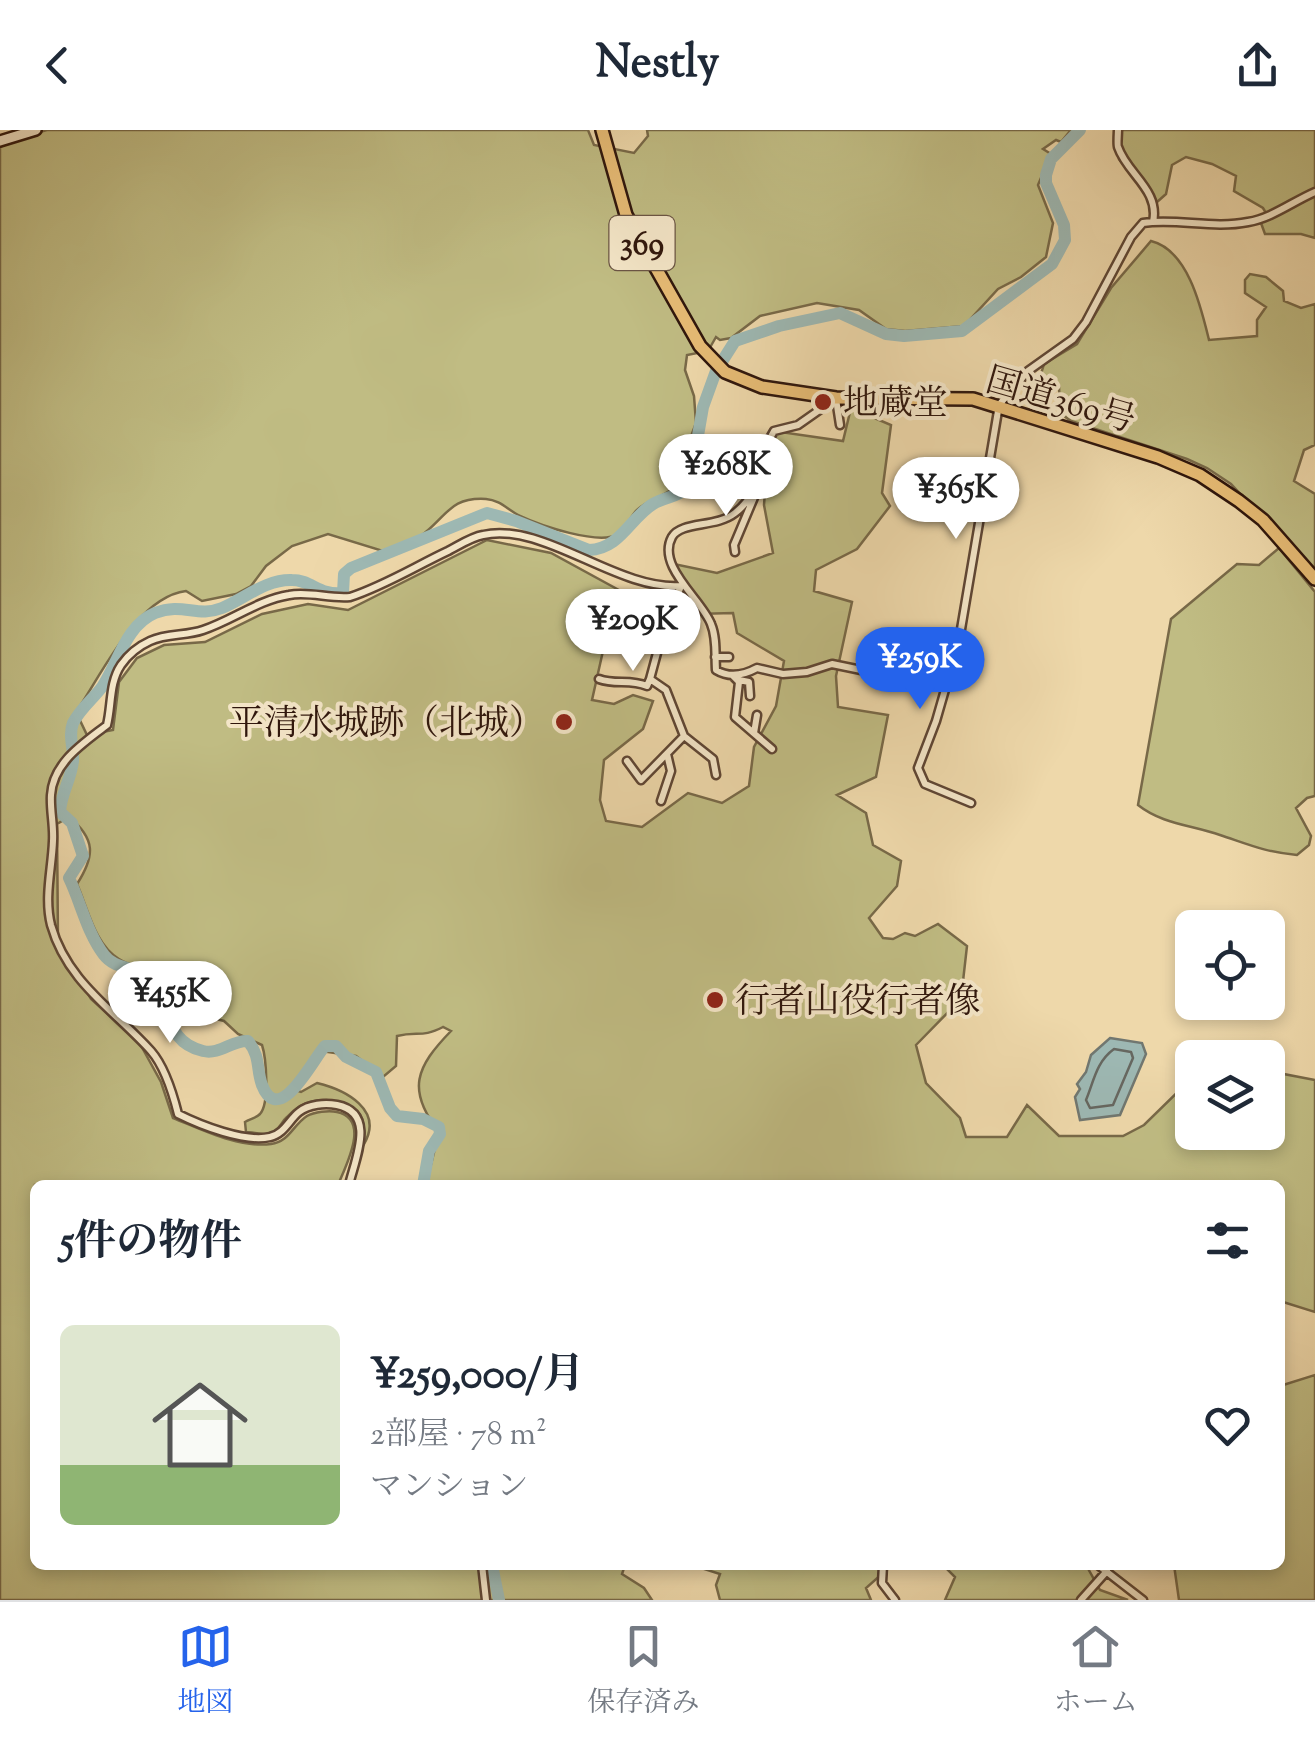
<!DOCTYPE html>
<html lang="ja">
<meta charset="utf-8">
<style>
body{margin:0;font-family:"Sorts Mill Goudy","Noto Serif JP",serif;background:#f2f2f3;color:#1f2937;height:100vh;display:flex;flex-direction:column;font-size:38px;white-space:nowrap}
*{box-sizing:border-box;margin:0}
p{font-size:32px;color:#747a83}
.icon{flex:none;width:55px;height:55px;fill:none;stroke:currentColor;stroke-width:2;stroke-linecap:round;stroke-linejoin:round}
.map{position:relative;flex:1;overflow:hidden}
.side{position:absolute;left:30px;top:1050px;width:1255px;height:390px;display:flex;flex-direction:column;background:#fff;border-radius:15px;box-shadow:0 5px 15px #0003}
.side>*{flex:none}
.tools{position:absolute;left:1175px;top:780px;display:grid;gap:20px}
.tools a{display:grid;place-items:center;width:110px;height:110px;border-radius:15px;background:#fff;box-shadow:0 5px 15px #0003;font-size:50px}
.price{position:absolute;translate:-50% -85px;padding:0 22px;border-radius:35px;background:#fff;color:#222;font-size:32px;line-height:65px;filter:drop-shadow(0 2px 5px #0008)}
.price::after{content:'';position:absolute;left:50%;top:60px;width:30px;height:22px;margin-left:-15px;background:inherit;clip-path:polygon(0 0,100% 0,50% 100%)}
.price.on{background:#2563eb;color:#fff}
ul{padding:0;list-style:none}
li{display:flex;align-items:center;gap:30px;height:250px;padding:0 30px}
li+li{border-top:2px solid #e0e1e3}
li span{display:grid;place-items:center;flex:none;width:280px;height:200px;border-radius:15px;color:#555}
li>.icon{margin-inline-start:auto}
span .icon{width:120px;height:120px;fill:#fffc;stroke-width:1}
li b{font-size:42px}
h2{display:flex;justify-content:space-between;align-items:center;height:120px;padding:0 30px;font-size:42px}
header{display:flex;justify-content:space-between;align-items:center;height:130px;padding:0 30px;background:#fff;font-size:45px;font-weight:700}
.tabs{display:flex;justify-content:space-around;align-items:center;height:140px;border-top:2px solid #e0e1e3;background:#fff;font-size:28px;color:#747a83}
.tabs a{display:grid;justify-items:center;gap:5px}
.tabs .on{color:#2563eb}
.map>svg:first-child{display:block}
</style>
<header><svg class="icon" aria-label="back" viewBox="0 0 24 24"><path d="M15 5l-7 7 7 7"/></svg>Nestly<svg class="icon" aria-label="share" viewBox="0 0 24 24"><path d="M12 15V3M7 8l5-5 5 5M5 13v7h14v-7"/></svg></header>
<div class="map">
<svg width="1315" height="1470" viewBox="0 0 1315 1470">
<rect width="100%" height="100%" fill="#eed8aa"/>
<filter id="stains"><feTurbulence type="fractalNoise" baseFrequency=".002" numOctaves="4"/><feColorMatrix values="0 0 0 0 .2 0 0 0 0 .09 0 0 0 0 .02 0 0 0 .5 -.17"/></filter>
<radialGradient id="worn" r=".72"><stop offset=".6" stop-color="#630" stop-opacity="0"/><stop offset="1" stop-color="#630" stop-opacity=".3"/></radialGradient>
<path fill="#c0bc83" stroke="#786948" stroke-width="2.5" d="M47,0H588L594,15L634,23L648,6L647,0H1071L1061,12L1056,10L1043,19L1051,24L1038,55L1053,93L1046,127L1021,147L998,159L964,196L905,201L886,199L859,180L817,173L760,186L731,208L720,210L716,207L708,221L687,225L685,240L694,266L696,293L681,333V349C671,366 651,367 637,380C630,387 626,399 618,404C600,416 539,395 520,386C508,380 500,370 486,369C453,367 448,383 427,401C417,411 399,416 386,422L328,404L292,416L266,436L251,456L236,464L202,471L186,461C137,467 102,544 76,582L87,605L113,600L119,552L137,528L164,515L205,512L262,484L308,474L348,480L487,410L551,423L639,471L648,516L607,503L592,570L614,574L633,565L653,571L643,599L604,630L600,670L606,691L642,697L688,663L722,673L749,656L754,617L776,576L784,531L737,503L733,483L695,484L669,433L717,443L773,423L764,375L769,309L774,301L843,311L851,278L891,295L882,363L890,376L857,419L816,440L814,461L852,472L836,546L838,577L888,585L876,647L837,665L866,683L873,715L901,731L897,756L869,788L883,808L893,809L905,803L915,806L938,794L967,816L961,869L916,915L926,953L960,988L966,1007H1007L1027,975L1059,1006H1123L1144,995L1192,948V1002H1268V941L1315,950V1182L1280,1171V1055H426L439,1002C406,960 416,937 451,901L443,897C422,908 418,901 397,906L396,936L383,947L356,926L321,921L292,959L301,962L317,953C346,960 384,980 364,1014C364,996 366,982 346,975C324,966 303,969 287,987C281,992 279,1001 270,1004C263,1005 252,1002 246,1002L245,992C250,989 256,988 260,984C270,973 266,927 262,915L238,904L224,891L193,883L173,874L162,864L161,849C148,838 133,838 119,829C95,815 88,779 77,754C95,726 96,709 69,687L57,694L58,812L91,869L139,912L161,952L173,988C203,1000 238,1018 271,1014C289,1012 293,995 307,986C314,982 329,980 337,982C371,989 346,1035 338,1055H35V1435H639L624,1438L622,1444L644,1458L652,1470H0V17L17,8Z
M1121,0H1315V108L1301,104H1265L1261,93L1266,83L1263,78L1234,61L1236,46L1212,34L1186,27L1172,35L1166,64L1156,73L1119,29Z
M1151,111C1188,120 1201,177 1209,210L1257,206V190L1266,177L1245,163V150L1250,144L1266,147L1283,161L1284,171L1301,178L1315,174V315L1304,320L1294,351L1315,364V445L1231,354L1207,338L1187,329L1071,291L1060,283L1059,256L1041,244L1044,234L1077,214L1111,158Z
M1279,418L1315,462V666L1307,668L1296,678L1311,706L1309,715L1297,725C1265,722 1250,715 1220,705C1191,695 1162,694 1138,675L1171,489L1237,434L1259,435Z
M1315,1245V1470H1179L1174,1435H1280V1256Z
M692,1435H892L866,1458L871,1470H720L716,1455L720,1444Z
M943,1435H1086L1100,1460L1128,1470H945L955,1447Z"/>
<path fill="#9db8b3" stroke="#717770" stroke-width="2.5" d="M1110,908L1142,913L1146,924L1120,985L1080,990L1075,967L1080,959L1077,954L1086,942L1091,925Z"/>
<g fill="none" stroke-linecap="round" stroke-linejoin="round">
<path stroke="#666760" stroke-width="2.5" d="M1114,919L1131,922L1133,928L1113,975L1090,978L1086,970C1094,951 1096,932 1114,919Z"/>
<path stroke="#9db8b3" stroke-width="12" d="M423,1055L429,1021L440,1004L439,997L423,989L397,986L390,978L376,942L346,927L336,916H325C313,929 279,999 262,955C256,939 261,927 248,911C232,910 220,925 203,921C164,912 172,876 150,851C138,836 115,840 104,825C87,803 81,773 69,748L83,726L72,693L60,682C61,663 71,650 73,631C74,618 68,606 73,593C80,579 93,569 102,557C118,533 126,495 155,483C183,472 197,488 222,478C244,469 266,449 292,450C312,450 319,466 343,463L344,444L351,438L487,383L516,391L589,420C620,419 630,388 653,374C665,367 678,367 689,357L703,277L716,241L735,211L779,196L840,183L886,204L904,206L962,201L1052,134L1065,110L1064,95L1046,53V45L1051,29L1080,0
M492,1435L499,1470"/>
<defs>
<path id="street" d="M1118,0C1118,2 1117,15 1118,17C1127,44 1160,60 1153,92
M835,269L798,295L774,301C756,329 766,359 735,383C716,398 681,391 672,407C656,436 702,470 711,494C717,508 715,526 716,540C729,548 744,545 757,538L783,544L807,542L832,534L944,557
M836,269L840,295
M735,422L734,415L755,365
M715,527H729
M733,546L739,552L735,587L772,619
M599,549C615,555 630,549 647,556L650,549
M739,550L749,552L750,566
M754,603L757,585
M684,606L713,629L716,645
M627,631L641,650L684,606L666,560L650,549L664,497L681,456
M661,671L671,641L667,624
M971,673L925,654L918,638L936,591L959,511L999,275L1028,241L1073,209L1086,192L1131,107L1143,93C1177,88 1213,99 1248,92C1272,88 1292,72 1315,62
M349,1055C355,1029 377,983 337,975C325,973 309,974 299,982C289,990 284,1004 270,1007C245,1013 200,995 178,984C173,964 165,937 151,921C114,880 67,852 51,795C44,767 52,739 53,711C54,695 50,680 51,665C53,632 84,613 107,595C112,575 109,553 121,535C128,525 139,516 150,511C167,503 186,506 203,500C233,490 258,470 289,465C309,461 329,469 350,467C384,456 416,436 448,421C458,416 471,407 483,405C543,391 617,461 681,456
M482,1435L486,1470
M883,1435L882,1453L895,1470
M1098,1435L1143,1470
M1081,1470L1107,1441"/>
<path id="secondary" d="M0,11L36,0"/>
<path id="highway" d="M602,0L626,85L700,216L725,242L762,257L836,268L973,269L1158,327L1200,345L1239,371L1263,390L1315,449"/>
</defs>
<use href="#street" stroke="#5f4634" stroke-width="11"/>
<use href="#secondary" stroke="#2f160c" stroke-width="14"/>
<use href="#highway" stroke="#2f160c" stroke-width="16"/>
<use href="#street" stroke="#f4e6c8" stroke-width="6"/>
<use href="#secondary" stroke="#f4e6c8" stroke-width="9"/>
<use href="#highway" stroke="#e7bc75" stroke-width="11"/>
</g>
<g fill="#8f2418" stroke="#f4e6c8" stroke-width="4">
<circle cx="823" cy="272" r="10"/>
<circle cx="564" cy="592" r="10"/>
<circle cx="715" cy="870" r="10"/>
</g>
<g text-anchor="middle" stroke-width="8" stroke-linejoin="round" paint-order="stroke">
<rect fill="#f4e6c8" stroke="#6a5444" stroke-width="2.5" x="609.5" y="86" width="65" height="54" rx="8"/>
<g font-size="32" font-weight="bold" fill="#2f160c">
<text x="642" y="124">369</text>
</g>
<g font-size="35" fill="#2f160c" stroke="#f4e6c8">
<text transform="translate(1061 269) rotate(16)" y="12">国道369号</text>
</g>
<g font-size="35" fill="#2f160c" stroke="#f4e6c8" text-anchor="start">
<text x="843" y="284">地蔵堂</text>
<text x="544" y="604" text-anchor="end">平清水城跡（北城）</text>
<text x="735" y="882">行者山役行者像</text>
</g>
</g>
<rect width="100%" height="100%" filter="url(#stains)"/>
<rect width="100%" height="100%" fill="url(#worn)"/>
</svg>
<div class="tools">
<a><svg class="icon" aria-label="locate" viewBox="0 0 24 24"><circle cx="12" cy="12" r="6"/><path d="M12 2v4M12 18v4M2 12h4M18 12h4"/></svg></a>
<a><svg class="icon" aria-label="layers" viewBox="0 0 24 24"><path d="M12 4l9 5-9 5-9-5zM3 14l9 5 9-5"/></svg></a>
</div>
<b class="price" style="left:726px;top:389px">¥268K</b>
<b class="price" style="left:956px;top:412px">¥365K</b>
<b class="price" style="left:633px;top:544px">¥209K</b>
<b class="price on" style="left:920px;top:582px">¥259K</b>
<b class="price" style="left:170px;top:916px">¥455K</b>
<section class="side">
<h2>5件の物件<svg class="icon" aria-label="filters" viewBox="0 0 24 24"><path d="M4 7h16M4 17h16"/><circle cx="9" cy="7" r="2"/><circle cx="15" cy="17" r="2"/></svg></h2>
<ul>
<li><span style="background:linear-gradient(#dfe7d0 70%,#8fb573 0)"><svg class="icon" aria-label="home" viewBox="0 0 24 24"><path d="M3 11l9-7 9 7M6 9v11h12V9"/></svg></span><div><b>¥259,000/月</b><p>2部屋 · 78 m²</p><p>マンション</p></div><svg class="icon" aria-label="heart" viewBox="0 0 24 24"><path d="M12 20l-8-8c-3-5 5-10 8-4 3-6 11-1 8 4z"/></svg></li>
</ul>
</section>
</div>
<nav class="tabs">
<a class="on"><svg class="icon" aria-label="map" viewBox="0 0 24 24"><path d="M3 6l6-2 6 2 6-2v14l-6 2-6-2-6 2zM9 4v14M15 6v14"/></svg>地図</a>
<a><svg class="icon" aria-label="saved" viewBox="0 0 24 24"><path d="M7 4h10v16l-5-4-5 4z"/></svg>保存済み</a>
<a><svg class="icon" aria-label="home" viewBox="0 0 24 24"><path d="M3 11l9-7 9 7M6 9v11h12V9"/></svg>ホーム</a>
</nav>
